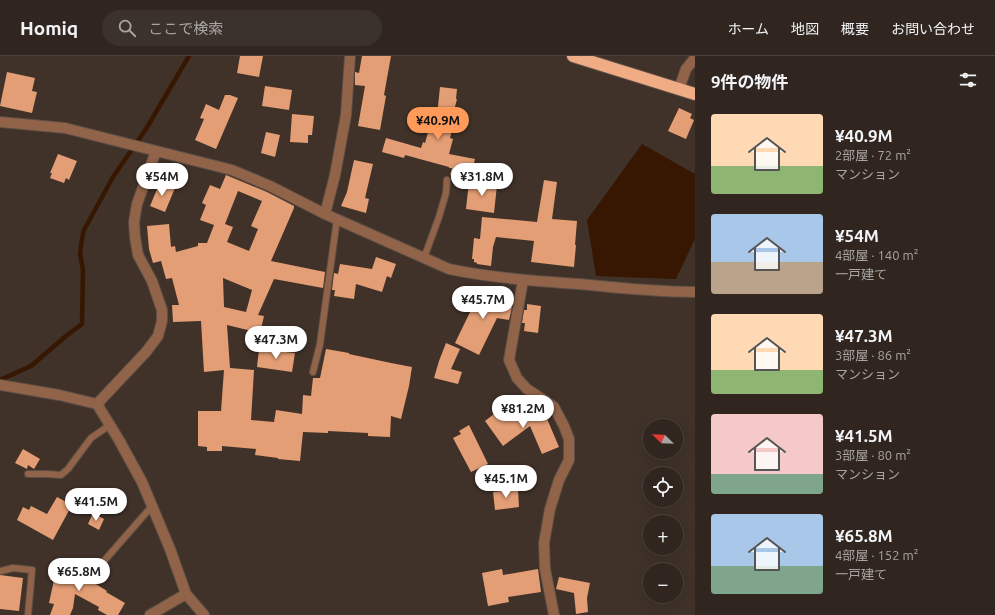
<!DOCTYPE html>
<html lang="ja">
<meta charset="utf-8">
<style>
body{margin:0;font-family:Ubuntu,"Noto Sans JP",sans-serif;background:#3c322c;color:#f1f3f6;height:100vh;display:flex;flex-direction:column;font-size:15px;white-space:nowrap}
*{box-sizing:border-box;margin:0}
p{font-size:13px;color:#a8a5a4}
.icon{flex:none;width:22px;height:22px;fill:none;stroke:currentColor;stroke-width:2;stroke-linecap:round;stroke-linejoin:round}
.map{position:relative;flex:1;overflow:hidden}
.panel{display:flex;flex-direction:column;background:#30261f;width:300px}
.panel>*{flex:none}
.needle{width:26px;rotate:293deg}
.controls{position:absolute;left:643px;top:363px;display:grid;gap:8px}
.controls a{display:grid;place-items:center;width:40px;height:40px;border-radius:50%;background:#30261f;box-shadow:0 4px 16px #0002,0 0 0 1px #4b433d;font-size:20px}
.price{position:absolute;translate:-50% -34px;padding:0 9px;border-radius:14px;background:#fff;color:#222;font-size:13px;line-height:26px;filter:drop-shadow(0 1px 2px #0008)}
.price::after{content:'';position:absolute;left:50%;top:24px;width:12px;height:9px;margin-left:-6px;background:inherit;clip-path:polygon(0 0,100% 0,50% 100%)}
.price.on{background:#ff9a5b;color:#111}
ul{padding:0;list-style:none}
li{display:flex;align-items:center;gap:12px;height:100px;padding:0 16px}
li span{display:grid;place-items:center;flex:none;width:112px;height:80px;border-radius:4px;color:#555}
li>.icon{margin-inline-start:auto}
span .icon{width:48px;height:48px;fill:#fffc;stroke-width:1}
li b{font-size:17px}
h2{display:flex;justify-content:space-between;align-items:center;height:48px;padding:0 16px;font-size:17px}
header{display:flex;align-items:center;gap:24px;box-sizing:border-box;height:56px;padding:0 20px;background:#30261f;border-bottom:1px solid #4b433d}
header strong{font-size:19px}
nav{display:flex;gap:22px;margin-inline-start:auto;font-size:14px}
.search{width:280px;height:36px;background:#3c322c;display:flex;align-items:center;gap:10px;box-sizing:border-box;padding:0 14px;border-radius:22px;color:#a8a5a4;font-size:15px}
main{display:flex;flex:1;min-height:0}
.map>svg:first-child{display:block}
</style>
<header>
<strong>Homiq</strong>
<div class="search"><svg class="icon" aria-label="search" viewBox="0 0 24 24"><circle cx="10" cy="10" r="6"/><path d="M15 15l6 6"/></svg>ここで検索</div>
<nav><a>ホーム</a><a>地図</a><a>概要</a><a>お問い合わせ</a></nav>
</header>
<main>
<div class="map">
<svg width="695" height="559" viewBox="0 0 695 559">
<rect width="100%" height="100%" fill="#403229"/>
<path fill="#371702" d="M642,88L695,118V183L676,223L596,220L587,164Z"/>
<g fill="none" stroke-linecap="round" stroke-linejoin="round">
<path stroke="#371702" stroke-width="4.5" d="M0,324L31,310L66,280L82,268L83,214L80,198L82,183L84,174L113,121L146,73L189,0"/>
</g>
<path fill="#e49e75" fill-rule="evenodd" d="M240,0H263L259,21L237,17Z
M362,0H391L384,39L386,40L380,74L358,70L365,30L355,29V16L359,17Z
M7,16L35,22L32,35L37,36L32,57L0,50Z
M265,30L292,34L289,54L262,50Z
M440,31L457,33L456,43H457L449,74H452L450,82L453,83L449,98L475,103L474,107L479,108L476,123L450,119L452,112H449V111L405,99L404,102L382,96L386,82L421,92L423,86L425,87L430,69L436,70Z
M225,39H230L238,42L216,93L195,84L204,63L200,62L206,48L219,54Z
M679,52L692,58L690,62L694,64L686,83L668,75Z
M292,58L314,60L312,79H308V87L290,86Z
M266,76L280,79L275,101L261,97Z
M58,98L77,105L69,124L66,122L64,127L50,122L52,117H50Z
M354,104L373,108L365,142L369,143L366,157L341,150L347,136Z
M226,119L267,136L294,150V152L271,205L325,216L323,232L274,223L258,259L264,260L260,277L227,269L230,312L254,314L251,364L274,366L276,354L302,358L303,339L311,340L313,322H320L326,293L349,297V298L391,307L412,311L409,330L401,363L391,360L390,381L368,380V377L328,375V377L303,376L300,405L278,403V402L255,399L256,393L222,390V395H207V391L198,390V355H221L224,314L204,316L201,265L173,266L172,249H179L172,222L166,223L161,205L153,207L149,193L147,170L169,168L171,191L175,190L176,196L198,190V187H207L214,169L200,164L206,149L202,147L210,129L220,133ZM238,135L262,145L251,170L258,173L249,195L227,186L233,171L225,168ZM223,222L252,234L246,256L224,251Z
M544,124L557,126L552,163L577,165L575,189H576L574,211L531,206L534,185L496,181L493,191L491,210L477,208V207L474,206V203H472L474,182L480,183L482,161L537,166Z
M469,125L497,129L494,157L466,153Z
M160,126L175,132L165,156L150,150Z
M376,201L396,208L391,222L387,220L382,236L356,228L354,243L334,240L335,234H332L334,217L338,218L340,208L372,213Z
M482,230L505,234L502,249L512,251L509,264L497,262L479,299L455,287L472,252L478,255Z
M527,248L541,250L538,277L524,275L525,267H522L524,254H527Z
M446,287L460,293L451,313L462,316L458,328L434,322L439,305Z
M259,293L295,297L292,316L257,311Z
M517,349L529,365L545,358L559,391L542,398L530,370L503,390L485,365L494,358L498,363Z
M469,369L488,408L471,416L453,382L461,378L459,375Z
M23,393L40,403L34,413L28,409L27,413L15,407Z
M518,433L519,451L495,454L493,436Z
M57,441L72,449L53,484L17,464L23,451L29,454L31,450L47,458Z
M93,457L104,463L99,474L88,468Z
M58,508L90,514L86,520L85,522L87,524L91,525L107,535L106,536L125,547L118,559H107L98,554L99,551L75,538L73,552L70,559H50L54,548L49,547L54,524H50L52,512L57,513Z
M502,513L503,519L538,513L541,536L508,541L509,546L488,550L482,517Z
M0,519L23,522L19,555L0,553Z
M559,521L590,527L587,542L588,556L576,558L574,537L556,533Z"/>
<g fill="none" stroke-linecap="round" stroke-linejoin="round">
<defs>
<path id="lane" d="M424,202L439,161L446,137L447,124
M313,316L320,288L337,163
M28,418H47L61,419L68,413L91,382L110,369
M1,515L13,512L32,514L28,559
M90,521L152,450"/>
<path id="street" d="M679,33L686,13L695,2
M0,66L65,72L232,114L270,130L325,158L449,213C492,222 536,225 579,228C618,232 656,236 695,236
M325,158L335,119L346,59L350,0
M523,224L509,304L517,322L527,333L554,351L564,370L569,383V404L559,424L550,453L544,487L545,513L554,559
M0,329L59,339L97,348L119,384L142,426L170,493L186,538L204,559
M97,348L146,296L158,280L162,265V254L152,225L138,199L135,181L134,166L137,148L156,95
M150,559L186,538"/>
<path id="highway" d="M573,0L695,38"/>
</defs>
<use href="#lane" stroke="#5c4e46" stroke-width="8"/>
<use href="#street" stroke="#5c4e46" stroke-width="12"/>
<use href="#highway" stroke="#5c4e46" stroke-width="14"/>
<use href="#lane" stroke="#916348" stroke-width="6"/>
<use href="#street" stroke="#916348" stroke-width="10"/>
<use href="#highway" stroke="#f0ad85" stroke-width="12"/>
</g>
</svg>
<div class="controls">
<a><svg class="needle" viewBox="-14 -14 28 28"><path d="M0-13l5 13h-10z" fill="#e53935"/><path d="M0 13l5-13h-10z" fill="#a8a5a4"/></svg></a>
<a><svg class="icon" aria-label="locate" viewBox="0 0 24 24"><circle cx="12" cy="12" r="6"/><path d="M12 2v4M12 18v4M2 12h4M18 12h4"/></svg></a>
<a>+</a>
<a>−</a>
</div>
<b class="price on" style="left:438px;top:85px">¥40.9M</b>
<b class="price" style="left:162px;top:141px">¥54M</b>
<b class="price" style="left:482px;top:141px">¥31.8M</b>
<b class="price" style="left:483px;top:264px">¥45.7M</b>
<b class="price" style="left:276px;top:304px">¥47.3M</b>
<b class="price" style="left:523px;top:373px">¥81.2M</b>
<b class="price" style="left:506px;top:443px">¥45.1M</b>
<b class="price" style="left:96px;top:466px">¥41.5M</b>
<b class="price" style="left:79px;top:536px">¥65.8M</b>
</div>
<section class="panel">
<h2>9件の物件<svg class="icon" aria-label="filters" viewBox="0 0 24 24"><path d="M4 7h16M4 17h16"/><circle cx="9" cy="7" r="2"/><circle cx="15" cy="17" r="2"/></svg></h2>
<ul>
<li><span style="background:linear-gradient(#ffd9b3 65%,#8fb573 0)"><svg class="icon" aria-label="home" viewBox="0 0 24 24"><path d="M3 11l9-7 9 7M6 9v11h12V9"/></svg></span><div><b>¥40.9M</b><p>2部屋 · 72 m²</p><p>マンション</p></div></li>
<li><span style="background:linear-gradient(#a9c7e8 60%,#b9a48a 0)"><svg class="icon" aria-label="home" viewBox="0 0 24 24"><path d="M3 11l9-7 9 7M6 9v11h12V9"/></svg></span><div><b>¥54M</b><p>4部屋 · 140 m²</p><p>一戸建て</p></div></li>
<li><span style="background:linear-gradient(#ffd9b3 70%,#8fb573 0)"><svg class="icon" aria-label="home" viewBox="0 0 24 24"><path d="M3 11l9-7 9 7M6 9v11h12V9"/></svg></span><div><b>¥47.3M</b><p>3部屋 · 86 m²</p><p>マンション</p></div></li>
<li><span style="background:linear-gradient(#f6c9c9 75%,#7fa58c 0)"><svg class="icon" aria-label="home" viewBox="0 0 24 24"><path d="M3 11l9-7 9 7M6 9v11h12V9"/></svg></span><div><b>¥41.5M</b><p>3部屋 · 80 m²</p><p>マンション</p></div></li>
<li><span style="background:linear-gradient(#a9c7e8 65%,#7fa58c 0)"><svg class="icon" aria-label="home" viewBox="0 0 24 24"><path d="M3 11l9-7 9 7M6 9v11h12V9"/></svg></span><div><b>¥65.8M</b><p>4部屋 · 152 m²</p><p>一戸建て</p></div></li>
</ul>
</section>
</main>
